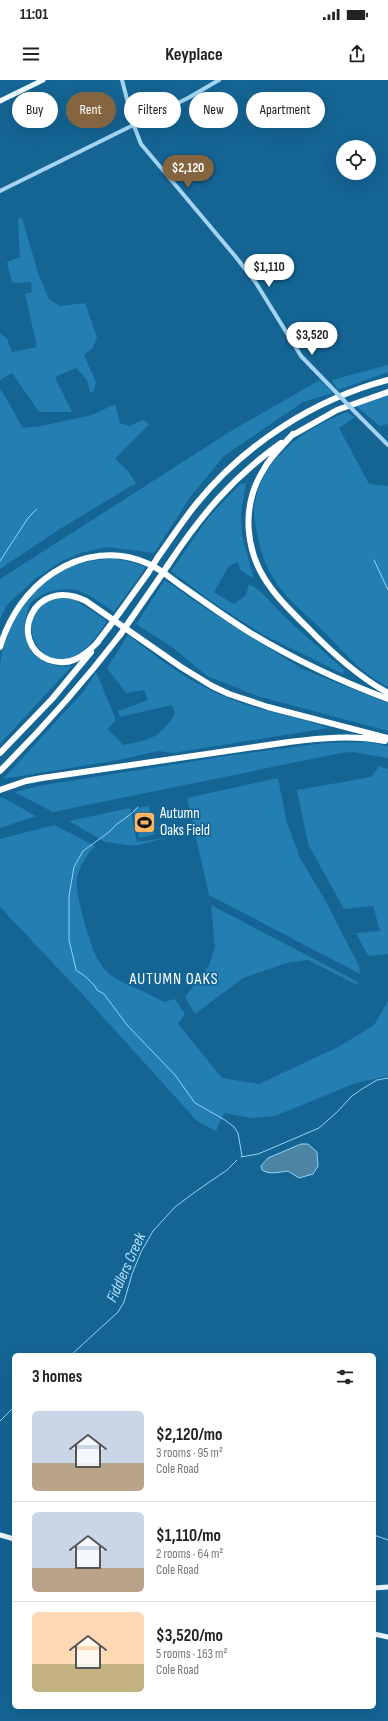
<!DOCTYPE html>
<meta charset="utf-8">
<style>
body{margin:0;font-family:"Sofia Sans Condensed",sans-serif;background:#f6f6f6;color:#222;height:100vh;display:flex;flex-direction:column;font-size:15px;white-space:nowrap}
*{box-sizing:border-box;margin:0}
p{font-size:13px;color:#767676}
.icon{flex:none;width:22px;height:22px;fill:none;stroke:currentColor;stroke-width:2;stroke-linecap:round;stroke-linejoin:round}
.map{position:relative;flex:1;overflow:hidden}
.details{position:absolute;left:12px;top:1273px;width:364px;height:356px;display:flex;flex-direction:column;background:#fff;border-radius:6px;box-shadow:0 4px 16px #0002}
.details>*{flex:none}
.banner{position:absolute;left:12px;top:12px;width:364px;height:36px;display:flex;gap:8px}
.buttons{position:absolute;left:336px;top:60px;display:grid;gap:8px}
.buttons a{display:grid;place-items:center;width:40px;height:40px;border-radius:50%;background:#fff;box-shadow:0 4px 16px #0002;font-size:20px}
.price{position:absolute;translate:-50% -34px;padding:0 9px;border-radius:14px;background:#fff;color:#222;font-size:13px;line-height:26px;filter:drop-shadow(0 1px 2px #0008)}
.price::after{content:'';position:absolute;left:50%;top:24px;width:12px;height:9px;margin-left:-6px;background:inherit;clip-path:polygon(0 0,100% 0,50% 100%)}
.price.selected{background:#856440;color:#fff}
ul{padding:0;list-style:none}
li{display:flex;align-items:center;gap:12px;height:100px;padding:0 20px}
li+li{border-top:1px solid #e0e0e0}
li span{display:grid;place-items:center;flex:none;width:112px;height:80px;border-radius:6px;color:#555}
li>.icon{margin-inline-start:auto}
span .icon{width:48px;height:48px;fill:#fffc;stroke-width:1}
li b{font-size:17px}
h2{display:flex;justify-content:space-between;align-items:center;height:48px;padding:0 20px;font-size:17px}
.pill{padding:0 14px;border-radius:18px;background:#fff;box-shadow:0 4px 16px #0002;font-size:14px;line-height:36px}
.pill.selected{background:#856440;color:#fff}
.status{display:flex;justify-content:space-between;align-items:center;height:28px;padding:0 20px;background:#fff;direction:ltr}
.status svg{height:11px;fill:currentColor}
header{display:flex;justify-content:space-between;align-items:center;height:52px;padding:0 20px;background:#fff;font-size:18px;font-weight:700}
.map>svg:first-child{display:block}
</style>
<div class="status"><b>11:01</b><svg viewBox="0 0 49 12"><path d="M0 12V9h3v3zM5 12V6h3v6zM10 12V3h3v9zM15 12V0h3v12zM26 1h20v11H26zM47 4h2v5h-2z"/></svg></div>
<header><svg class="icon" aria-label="menu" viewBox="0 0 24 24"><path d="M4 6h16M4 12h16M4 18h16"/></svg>Keyplace<svg class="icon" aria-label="share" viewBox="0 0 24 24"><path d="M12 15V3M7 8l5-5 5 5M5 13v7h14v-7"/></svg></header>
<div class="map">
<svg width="388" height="1641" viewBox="0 0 388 1641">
<rect width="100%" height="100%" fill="#146494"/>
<path fill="#237eb1" d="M22,138L39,196L49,219L60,226L85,223L97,257L93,268L84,275L96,302L94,311L90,313L87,300L76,288L55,297L72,332H39L12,293L0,300V253L7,259L12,272L37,267L25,214L32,212L31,202L12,203L7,182L20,177L18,139Z
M388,285V292L338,310L332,300Z
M320,300L333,313L303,322L224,376L191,416L154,473L107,467L81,473L62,481L35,499L7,525L0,539V499L231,351Z
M0,308L23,348L41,346L92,335L115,324L120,343L129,346L143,340L149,344L115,379L128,391L136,403L60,449L0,489Z
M388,316V344L380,346L356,326Z
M347,332L355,337L339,348L369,404L388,406V607C362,594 344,572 324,552C306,534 283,517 271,494C265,485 262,473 259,463C257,452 254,441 254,430C258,380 305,348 347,332Z
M246,403L241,434L242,456L254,499L240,490L238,482L229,486L214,512L234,524L246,515L249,504L259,510L290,542L344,590L343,594L264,555L215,524L171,491L208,438L240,404Z
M111,478L135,483L146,487L114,532C103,525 91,515 79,511C64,506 37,512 29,526C27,530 27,535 26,538C19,569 43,590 72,586L0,664C0,638 0,611 0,585C4,542 34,499 75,485C86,481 99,480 111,478Z
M165,500L199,524L302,589L388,623V651L257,616L207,596L172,567L136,544Z
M64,517L75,520L107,541C98,554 89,569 74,577C34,595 7,522 64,517Z
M128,555C160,580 193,605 231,619C263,632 296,636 328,648L173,673L158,671L119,680L3,699L84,611L96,592L116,640L108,649L123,665C150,660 160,658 175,634L172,625L120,637L118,631L148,620L144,610L126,613L107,588Z
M368,662L388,666V678L352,672L341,673L53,732L14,712L38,706L232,675L325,663Z
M379,686L388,689V874L368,876L356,853L380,851L373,826L344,829L308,764L297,710L371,697Z
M278,698L287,743L300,778L325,820L359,886L360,894L209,815L187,718Z
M2,717L36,736L0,748V718Z
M149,726L155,754L139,758L133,729Z
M130,728L137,762L170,757L135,766L105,762L69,741Z
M54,745L95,766C87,773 80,787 77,797C74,811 89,860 95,874C98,880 103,888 107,892C119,903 148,912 164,922L175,919L185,934L178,944L222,998L259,1004L340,966L374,945L388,921V996L356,1003L275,1036L251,1038L224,1033L216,1051L197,1041L84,916L0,827V759Z
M211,825L358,902L357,905L308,880L287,883L243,898L195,934L185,917L209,886L215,867Z"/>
<path fill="#4b84a5" stroke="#95d4f5" d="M301,1064H308L317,1072L318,1086L313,1094L299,1098L288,1091C280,1092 269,1095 262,1090L261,1086L268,1078Z"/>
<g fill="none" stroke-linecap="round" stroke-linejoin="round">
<path stroke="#95d4f5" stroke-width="1" d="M374,480L388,510
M0,481L28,438L37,429
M138,727L131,734L117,744L109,752L83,771L74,787L69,816V860L75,885L76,890L86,897L95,906L97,910L104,914L127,945L175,995L195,1023L225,1040L234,1047L238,1053L242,1076
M241,1077L258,1074L319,1048L336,1033L352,1016L362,1009L377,1000L388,998
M71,1275L118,1232L124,1222L132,1194L141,1172L153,1151L175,1127L195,1112L227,1090L237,1080
M0,1341L14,1327
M374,1455L388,1460"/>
<path stroke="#a3d5f2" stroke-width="4" d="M122,0L134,46L141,64L235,176L256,203L301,276L330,306
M0,111L188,18L219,0
M356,333L388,365"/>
<path stroke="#eef8ff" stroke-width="5" d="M0,21L43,0
M0,1455L14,1459
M374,1508L388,1507
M374,1554L388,1557"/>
<path stroke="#fff" stroke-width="6" d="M293,354C283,365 271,376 264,389C240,427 245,474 271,508C281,522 294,534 306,546C331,572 357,596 388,613
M291,356L337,330L388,312
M158,477C171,459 183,440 197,423C245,364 315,319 388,300
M168,485C201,435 232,398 281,363
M120,532L148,493
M131,539L158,500
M98,562C92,568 85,575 76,579C68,583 58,583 49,580C7,563 32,495 86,521L181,587L212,606L229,614L268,627L388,658
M96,564L109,547
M0,567C9,537 27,510 53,493C82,474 117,469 149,484C162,490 174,501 186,509C207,524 227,538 249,552C293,579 340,601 388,619
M0,673L52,619L91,572
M0,691C43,648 83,603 120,555
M0,710L26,701L42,698L289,662C321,658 353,655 385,661"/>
<path stroke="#a3d5f2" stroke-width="4" d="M330,306L356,333"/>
<path stroke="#fff" stroke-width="6" d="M148,493L158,477
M158,500L168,485
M109,547L120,532
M120,555L131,539"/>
</g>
<defs>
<symbol id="stadium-square" viewBox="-11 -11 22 22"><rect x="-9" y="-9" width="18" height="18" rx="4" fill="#ffb564" stroke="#146494"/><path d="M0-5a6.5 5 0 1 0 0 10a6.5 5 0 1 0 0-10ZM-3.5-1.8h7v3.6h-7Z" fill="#111"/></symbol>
</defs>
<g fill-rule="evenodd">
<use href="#stadium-square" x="132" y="730" width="25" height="25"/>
</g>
<g text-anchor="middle" stroke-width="3.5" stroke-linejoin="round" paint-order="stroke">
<g font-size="15" fill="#fff" stroke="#146494" text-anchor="start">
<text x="160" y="738">Autumn<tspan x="160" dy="17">Oaks Field</tspan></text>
</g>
<g font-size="16" letter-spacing="1" fill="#fff" stroke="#146494">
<text x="174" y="904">AUTUMN OAKS</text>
</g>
<g font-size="16" font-style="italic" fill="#b3e1f9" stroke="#146494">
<text transform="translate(125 1187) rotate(-66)" y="6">Fiddlers Creek</text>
</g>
</g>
</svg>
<div class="buttons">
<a><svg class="icon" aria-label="locate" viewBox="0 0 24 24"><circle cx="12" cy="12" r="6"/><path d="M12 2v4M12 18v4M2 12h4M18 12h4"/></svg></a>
</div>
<b class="price selected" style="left:188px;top:109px">$2,120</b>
<b class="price" style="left:269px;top:208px">$1,110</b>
<b class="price" style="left:312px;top:276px">$3,520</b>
<div class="banner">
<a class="pill">Buy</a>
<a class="pill selected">Rent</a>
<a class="pill">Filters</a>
<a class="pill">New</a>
<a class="pill">Apartment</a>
</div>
<section class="details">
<h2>3 homes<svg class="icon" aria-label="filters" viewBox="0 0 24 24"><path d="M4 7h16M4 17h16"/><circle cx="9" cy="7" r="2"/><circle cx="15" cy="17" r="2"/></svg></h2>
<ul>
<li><span style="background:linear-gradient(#c9d6e8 65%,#b9a48a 0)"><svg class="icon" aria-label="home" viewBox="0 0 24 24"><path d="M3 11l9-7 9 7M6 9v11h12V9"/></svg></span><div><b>$2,120/mo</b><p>3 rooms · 95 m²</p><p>Cole Road</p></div></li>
<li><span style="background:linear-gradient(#c9d6e8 70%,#b9a48a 0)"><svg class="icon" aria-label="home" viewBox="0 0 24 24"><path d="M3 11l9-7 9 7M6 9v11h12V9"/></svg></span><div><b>$1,110/mo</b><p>2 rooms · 64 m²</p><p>Cole Road</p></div></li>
<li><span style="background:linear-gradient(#ffd9b3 65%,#c2b280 0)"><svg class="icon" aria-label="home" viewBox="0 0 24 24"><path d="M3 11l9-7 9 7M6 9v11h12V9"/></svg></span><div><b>$3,520/mo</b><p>5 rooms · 163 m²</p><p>Cole Road</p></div></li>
</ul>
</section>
</div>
